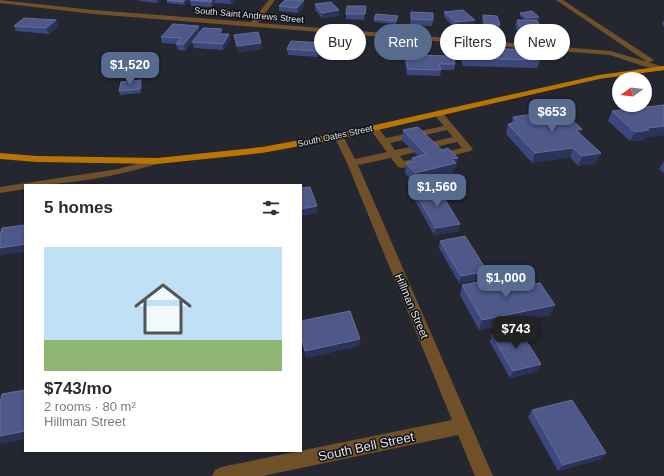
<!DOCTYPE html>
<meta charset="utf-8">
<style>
body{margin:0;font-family:Arial,sans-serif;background:#f7f7f7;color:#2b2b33;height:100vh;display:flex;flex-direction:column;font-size:15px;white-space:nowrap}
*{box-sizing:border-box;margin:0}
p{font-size:13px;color:#7c7c81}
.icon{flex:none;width:22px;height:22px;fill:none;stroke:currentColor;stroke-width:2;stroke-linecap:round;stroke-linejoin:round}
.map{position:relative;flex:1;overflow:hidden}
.details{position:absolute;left:24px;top:184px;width:278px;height:268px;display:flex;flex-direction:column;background:#fff;border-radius:0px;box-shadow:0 1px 3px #0004}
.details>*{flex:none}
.top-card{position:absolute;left:314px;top:24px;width:290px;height:36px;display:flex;gap:8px}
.needle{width:26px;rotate:256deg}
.fabs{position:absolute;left:612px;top:72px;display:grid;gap:8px}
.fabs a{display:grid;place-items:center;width:40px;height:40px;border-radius:50%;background:#fff;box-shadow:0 1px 3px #0004;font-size:20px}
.price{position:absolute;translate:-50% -34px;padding:0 9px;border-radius:8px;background:#566b8d;color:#fff;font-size:13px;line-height:26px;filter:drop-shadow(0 1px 2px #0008)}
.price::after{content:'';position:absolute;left:50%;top:24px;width:12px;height:9px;margin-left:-6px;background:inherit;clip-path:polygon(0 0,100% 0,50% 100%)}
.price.current{background:#222;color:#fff}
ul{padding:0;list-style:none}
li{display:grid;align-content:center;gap:8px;height:212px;padding:0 20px}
li span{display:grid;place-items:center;height:124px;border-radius:0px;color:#555}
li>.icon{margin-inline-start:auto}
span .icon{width:72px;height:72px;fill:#fffc;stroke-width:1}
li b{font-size:17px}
h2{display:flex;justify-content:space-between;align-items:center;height:48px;padding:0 20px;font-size:17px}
.pill{padding:0 14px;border-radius:18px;background:#fff;box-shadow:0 1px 3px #0004;font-size:14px;line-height:36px}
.pill.current{background:#566b8d;color:#fff}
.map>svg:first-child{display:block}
</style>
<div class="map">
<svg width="664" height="476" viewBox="0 0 664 476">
<rect width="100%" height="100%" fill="#242630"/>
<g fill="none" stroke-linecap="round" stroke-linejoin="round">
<path fill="#705028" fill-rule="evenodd" d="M0,0L93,10L251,22L269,0H275L258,23L611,51L664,67V70L658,71L610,55L93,14L0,3Z
M556,0H563L654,60L650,62H647Z
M438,110L441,111L473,149L471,151L438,159L433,156L434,154L462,148L457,142L426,149L421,146L423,144L453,137L447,130L390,143L395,150L411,147L415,148L416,150L415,152L400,156L404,161L421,157L426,160L425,162L402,168L398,167L391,158L358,165L493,476H475L458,435L263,476H212L215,470L221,467L452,420L347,163L334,136L339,133L342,134L355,159L387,152L369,128L371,126H377L386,138L444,126L433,113Z
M157,158L161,159L162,161L161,163C116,176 71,185 25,185V189L0,193V187L118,169Z"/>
<path fill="#b97503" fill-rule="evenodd" d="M664,66V70L599,79L339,139L262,153L157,164L37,162L0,159V153L37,156L157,158L262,147L339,133L599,75Z"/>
</g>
<path fill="#3c487d" d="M139,0H161L157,3L139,1Z
M167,0H189L184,5L167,3Z
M190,0H234L231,4L215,3L212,7L191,6Z
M304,0V6L298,13L279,11V6Z
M315,4L339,16L322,18L315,10Z
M366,6L364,20L346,19V14Z
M411,12L433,20L432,26L410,25Z
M444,12L474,26L455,28L444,17Z
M520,13L539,17V20H532L541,28L539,34L518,33L515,25L517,20H525L520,16Z
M483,15L500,25L498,31L484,30L482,21Z
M398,16L396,24L374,22V19Z
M56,20L58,26L49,34L16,31L14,26Z
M663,21H664V27L662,24Z
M200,32L185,51L178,50L176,44L162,43L161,37Z
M223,34H229L230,40L223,50L194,48L192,42Z
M234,35L262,49L238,52L235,41Z
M321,43V49L318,57L288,55L287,49Z
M461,44L481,48L540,60L537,68L463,66L459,53Z
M406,55L455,64L454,70H441L440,76L407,75L405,61Z
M142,84L141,93L120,95L119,91Z
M612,111L645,138L644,140L630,141L608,121Z
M513,117L580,134L601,153L596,163L578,166L570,157L532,163L506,134L508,124H511Z
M403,130L456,168H454V173L414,184L405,173L406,163L412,161V158L418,156L402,140Z
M664,161V173L659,169Z
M415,192L459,231L434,235L414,199Z
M440,241L487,271L485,278L459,283L439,248Z
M462,285L500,291L555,305L550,315L479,330L460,295Z
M301,321L359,346L306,358L303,345L301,346Z
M492,335L541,364L538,371L510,378L490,342Z
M532,410L606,453L601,459L558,471L528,417Z"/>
<path fill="#2b3359" d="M157,0H161L157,3Z
M185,0H189L184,5L183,2Z
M212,0H215V3L212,7L211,2Z
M230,0H234L231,4Z
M304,0V6L298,13L297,8Z
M339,10V16L322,18V13Z
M539,17V20L526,21L527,18Z
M56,20L58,26L49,34L46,28Z
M475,20L474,26L455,28L456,22Z
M199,26L200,32L185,51L184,44Z
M222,29L223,35L219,34Z
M229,34L230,40L223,50V44Z
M261,43L262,49L238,52L237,46Z
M321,43V49L318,57L317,51Z
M141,80L142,84L141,93L140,89Z
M664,126V135L645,138L644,140L630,141L635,132L647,128Z
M582,129L578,139L576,130Z
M573,148L570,157L532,163L535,153Z
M601,153L596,163L578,166L582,156Z
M458,158L456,168H454V173L414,184L415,173L452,159Z
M317,206V213L301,216V209Z
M460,224L459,231L434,235L436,228Z
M25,244V252L1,255H0V248Z
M487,271L485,278L459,283L461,276Z
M555,305L550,315L479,330L482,320Z
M302,338L303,345L301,346V339Z
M360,339L359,346L306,358L305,351Z
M541,364L538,371L510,378L513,371Z
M25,431V439L0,444V436Z
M606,453L601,459L558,471L563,465Z"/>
<path fill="#4e5889" stroke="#656e98" d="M167,0H185L183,2Z
M190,0H212L211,2Z
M285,0H304L297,8L279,6Z
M331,2L339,10L322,13L315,4Z
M347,6H366L365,14H346Z
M463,10L475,20L456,22L444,12Z
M532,11L539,17L527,18L520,13Z
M411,12L433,13V20L411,19Z
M376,14L398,16L396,21L374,19Z
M483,15L497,16L500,25L485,24Z
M24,18L56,20L46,28L14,26Z
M517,20H537L541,28L520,27Z
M173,24L199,26L184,44H176L181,38L161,37Z
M203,28L222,29L219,34H229L223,44L192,42Z
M258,32L261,43L237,46L234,35Z
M291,41L321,43L317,51L287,49Z
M461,44L480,45L481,48L535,50L540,60L465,58Z
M406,55L453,56L455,64H439L441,70L408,69Z
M141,80L140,89L119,91L121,82Z
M664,105V126L647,128L649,130L635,132L612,111Z
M561,110L582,129L576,130L601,153L582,156L573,148L535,153L508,124L518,122L513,117Z
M418,127L442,150L448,148L458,158L452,159L456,163L415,173L406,163L415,161L412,158L426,154L403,130Z
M310,187L317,206L301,209V188Z
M438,188L460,224L436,228L415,192Z
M25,225V244L0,248V235L2,228Z
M465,236L487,271L461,276L440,241Z
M493,279L500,291L540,283L555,305L482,320L462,285Z
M350,311L360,339L305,351L302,338L301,339V321Z
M519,329L541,364L513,371L492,335Z
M25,390V431L0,436V403L2,394Z
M572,400L606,453L563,465L532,410Z"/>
<g text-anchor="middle" stroke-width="3" stroke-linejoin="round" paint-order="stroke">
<g font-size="9" fill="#e1e3e9" stroke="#0e1014">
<text transform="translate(249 15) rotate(5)" y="3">South Saint Andrews Street</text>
<text transform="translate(335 136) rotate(-12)" y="3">South Oates Street</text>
</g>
<g font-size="11" fill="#e1e3e9" stroke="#0e1014">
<text transform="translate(412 306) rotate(67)" y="4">Hillman Street</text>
</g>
<g font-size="13" fill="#e1e3e9" stroke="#0e1014">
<text transform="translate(366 446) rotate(-12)" y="5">South Bell Street</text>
</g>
</g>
</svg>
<div class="fabs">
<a><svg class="needle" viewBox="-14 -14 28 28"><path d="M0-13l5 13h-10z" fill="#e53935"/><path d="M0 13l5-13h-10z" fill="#7c7c81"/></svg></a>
</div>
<b class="price" style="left:130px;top:86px">$1,520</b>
<b class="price" style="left:552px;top:133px">$653</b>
<b class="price" style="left:437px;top:208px">$1,560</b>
<b class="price" style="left:506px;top:299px">$1,000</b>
<b class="price current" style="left:516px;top:350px">$743</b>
<div class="top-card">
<a class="pill">Buy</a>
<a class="pill current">Rent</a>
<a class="pill">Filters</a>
<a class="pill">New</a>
</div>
<section class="details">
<h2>5 homes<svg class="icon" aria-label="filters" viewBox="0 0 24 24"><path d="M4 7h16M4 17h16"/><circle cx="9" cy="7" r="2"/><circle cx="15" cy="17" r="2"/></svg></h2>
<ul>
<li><span style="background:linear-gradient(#bfe0f5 75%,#8fb573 0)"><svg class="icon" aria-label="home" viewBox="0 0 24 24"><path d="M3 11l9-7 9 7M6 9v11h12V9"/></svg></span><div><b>$743/mo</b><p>2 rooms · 80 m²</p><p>Hillman Street</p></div></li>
</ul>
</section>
</div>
